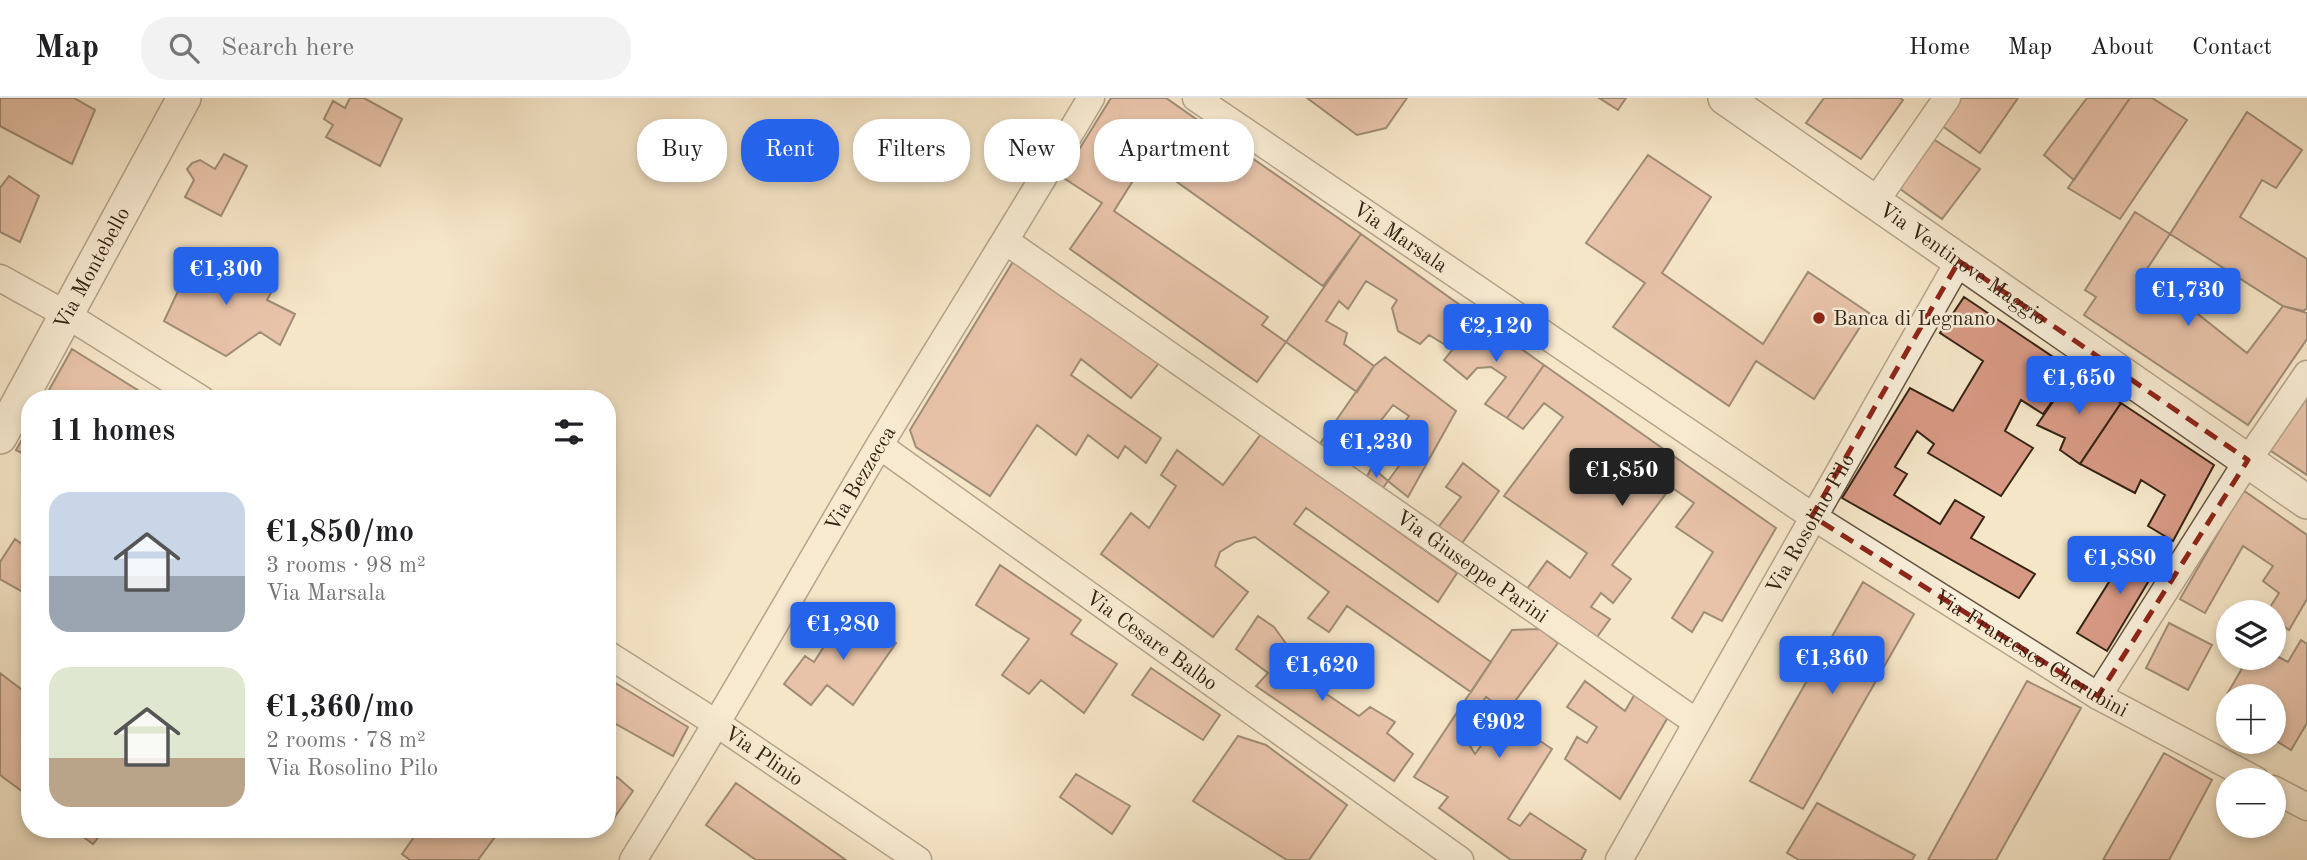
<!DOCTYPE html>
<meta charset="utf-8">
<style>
body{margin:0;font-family:"Old Standard TT",serif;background:#f2f2f2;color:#202124;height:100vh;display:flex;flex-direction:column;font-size:26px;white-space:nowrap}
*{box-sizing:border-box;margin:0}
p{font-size:23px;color:#757577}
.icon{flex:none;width:38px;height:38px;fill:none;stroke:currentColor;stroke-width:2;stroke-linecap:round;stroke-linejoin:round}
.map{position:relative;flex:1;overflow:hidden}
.details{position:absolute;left:21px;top:292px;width:595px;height:448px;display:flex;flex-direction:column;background:#fff;border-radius:28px;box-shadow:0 4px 10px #0003}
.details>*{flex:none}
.guide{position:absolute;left:637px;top:21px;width:665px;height:63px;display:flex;gap:14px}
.buttons{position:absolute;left:2216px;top:502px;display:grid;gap:14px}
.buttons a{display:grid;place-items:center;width:70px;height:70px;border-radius:50%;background:#fff;box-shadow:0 4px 10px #0003;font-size:35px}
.price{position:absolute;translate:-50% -60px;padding:0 16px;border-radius:7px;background:#2563eb;color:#fff;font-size:23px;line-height:46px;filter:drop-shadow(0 2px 4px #0008)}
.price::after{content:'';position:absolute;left:50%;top:42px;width:21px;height:16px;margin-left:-10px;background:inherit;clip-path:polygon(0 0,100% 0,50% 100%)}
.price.on{background:#222;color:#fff}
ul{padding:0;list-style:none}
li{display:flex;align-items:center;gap:21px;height:175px;padding:0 28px}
li span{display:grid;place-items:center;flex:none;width:196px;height:140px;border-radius:21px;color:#555}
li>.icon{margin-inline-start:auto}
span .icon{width:84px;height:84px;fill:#fffc;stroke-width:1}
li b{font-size:30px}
h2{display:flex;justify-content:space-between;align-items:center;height:84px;padding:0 28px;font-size:30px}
.chip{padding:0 24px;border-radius:28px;background:#fff;box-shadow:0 4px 10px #0003;font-size:24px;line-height:63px}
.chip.on{background:#2563eb;color:#fff}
header{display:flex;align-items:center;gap:42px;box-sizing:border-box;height:98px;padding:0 35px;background:#fff;border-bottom:2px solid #e0e0e0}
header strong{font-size:33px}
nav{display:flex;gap:38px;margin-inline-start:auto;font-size:24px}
.search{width:490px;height:63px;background:#f2f2f2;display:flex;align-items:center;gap:18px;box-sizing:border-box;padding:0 24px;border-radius:28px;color:#757577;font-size:26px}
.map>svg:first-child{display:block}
</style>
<header>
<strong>Map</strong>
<div class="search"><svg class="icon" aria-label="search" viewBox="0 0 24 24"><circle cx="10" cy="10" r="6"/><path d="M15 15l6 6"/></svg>Search here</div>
<nav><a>Home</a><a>Map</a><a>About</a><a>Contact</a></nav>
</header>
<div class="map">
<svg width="2307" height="762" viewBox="0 0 2307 762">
<rect width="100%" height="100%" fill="#f5e6c8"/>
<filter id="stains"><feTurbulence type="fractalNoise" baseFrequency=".00286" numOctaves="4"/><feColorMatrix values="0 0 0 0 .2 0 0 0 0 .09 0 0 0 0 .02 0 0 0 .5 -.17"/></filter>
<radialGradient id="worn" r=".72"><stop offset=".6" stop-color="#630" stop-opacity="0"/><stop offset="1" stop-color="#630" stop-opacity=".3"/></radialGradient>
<path fill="#d79984" stroke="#362315" stroke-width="2" d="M0,0H74L95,12L72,66L0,28Z
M350,0H364L402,21L380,68L326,39L333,27L324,21L333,3L345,10Z
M1111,0H1166L1361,136L1323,188L1146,62L1114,113L1268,219L1262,227L1286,244L1257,284L1070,151L1102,105L1062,79Z
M1407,0L1386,30L1357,37L1307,0Z
M1599,0H1626L1618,12Z
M1824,0H1900L1903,2L1861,61L1806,25Z
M1960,0H2018L1980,55L1941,27Z
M2087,0H2130L2074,82L2044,57Z
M2130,0H2152L2187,22L2120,121L2068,90Z
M2247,14L2302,52L2276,90L2262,82L2240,119L2307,161V210L2304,213L2283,208L2170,136Z
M1930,39L1980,71L1942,121L1896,88Z
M224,56L247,68L221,118L185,99L194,82L187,71L192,65L200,62L215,71Z
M1648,57L1711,99L1662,175L1763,246L1808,174L1869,215L1814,301L1756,263L1729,308L1613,229L1645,185L1586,145Z
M9,78L39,98L20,144L0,134V90Z
M2135,114L2170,136L2145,174L2247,255L2283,208L2307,215V241L2248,327L2084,217L2096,199L2085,192Z
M1361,136L1478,220L1452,251L1429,237L1420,246L1398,233L1392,210L1397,202L1366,183L1348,211L1339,203L1326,223L1347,235L1344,246L1374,268L1357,294L1286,244Z
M202,156L274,189L267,202L295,216L280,247L260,234L226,258L164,223L193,161Z
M1014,162L1159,265L1131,300L1081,261L1071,277L1161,340L1146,365L1125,348L1118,360L1088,337L1076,357L1037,327L990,398L916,349L910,332Z
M1964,199L2074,273L2043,316L2021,302L2005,333L2033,350L2001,398L1928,355L1934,346L1917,333L1895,369L1907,376L1894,397L1940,426L1955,402L1984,419L1971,440L2035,476L2019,500L1842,400L1910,290L1953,313L1983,263L1940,235Z
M1478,220L1544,267L1507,320L1485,306L1506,279L1491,269L1477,270L1467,281L1444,262Z
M72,251L152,301H44Z
M1385,259L1456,313L1408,399L1388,383L1412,350L1395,337L1409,318L1393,307L1344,370L1317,350L1374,268Z
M1544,267L1776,430L1722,523L1704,514L1692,534L1672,520L1713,454L1676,429L1694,405L1671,389L1612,467L1631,481L1613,505L1601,495L1591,509L1610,521L1595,542L1524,495L1547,463L1570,480L1587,455L1504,398L1563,319L1544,305L1523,331L1507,320Z
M2074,273L2121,305L2080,366L2060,352L2065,340L2037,327Z
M2307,291V377L2268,351Z
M2121,305L2214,367L2173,443L2148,428L2165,397L2141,382L2135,395L2080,366Z
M30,328V359L16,352Z
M1261,336L1457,475L1438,504L1306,410L1294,426L1491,564L1471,594L1347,508L1329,534L1308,520L1329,494L1255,439L1236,444L1220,454L1215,468L1248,494L1213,539L1101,456L1131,415L1149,430L1176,388L1161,377L1177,352L1223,387Z
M1463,365L1499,393L1458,451L1434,435L1461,399L1446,389Z
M1372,369L1388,383L1380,394L1364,384Z
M2243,392L2307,437V501L2289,532L2273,521V514H2267L2279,495L2263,483L2273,468L2243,448L2205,515L2180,501Z
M15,441L27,450L30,445V498L0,481V464Z
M2136,441L2163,459L2107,553L2077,535Z
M1000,467L1081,522L1071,536L1117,566L1084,615L1041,582L1029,596L1002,577L1029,541L976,507Z
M1863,484L1914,516L1803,711L1750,683Z
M846,514L896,545L853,607L827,587L811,607L784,586L805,558L814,564Z
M1258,518L1274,529L1287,547L1279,559L1304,577L1314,563L1334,578L1322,593L1359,618L1370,609L1395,624L1387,635L1413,656L1394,683L1256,588L1268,575L1236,551Z
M2169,525L2212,547L2188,592L2146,570Z
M1540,531L1558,545L1507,614L1486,599L1462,635L1475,656L1503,618L1552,651L1508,721L1520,728L1530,715L1586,752L1581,762H1511L1439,710L1448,699L1414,679L1512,532Z
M2301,542L2307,546V625L2291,652L2273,641V598H2228V615L2219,610L2248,560H2273V556L2288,564Z
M1151,570L1220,617L1203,642L1132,597Z
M0,575L30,598V699L0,677Z
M607,580L688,629L673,658L607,621Z
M1585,583L1625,613L1636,594L1671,614L1620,701L1565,661L1577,639L1587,645L1597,629L1567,609Z
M2027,583L2081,610L1996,762H1928Z
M1238,638L1266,647L1347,707L1309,762H1287L1193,703Z
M2164,655L2212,682L2169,762H2103Z
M1076,676L1130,708L1112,736L1060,699Z
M617,679L633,693L612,723L607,720V685Z
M736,685L846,762H756L706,727Z
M1817,705L1915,757L1912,762H1799L1787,755Z
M74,732H104L93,746Z
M419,732H500L478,762H410L402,756Z"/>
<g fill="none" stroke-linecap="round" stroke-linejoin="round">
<defs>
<g id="minor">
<path id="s1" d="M1196,0L1812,418L2098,598L2256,682"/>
<path d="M1875,104L1947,0"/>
<path id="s2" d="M1007,144L1696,624"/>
<path d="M0,180L67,217L201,301"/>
<path id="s3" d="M880,348L1460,762"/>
<path id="s4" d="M607,556L719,627L918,762"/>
<path d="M2098,598L2248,362L2307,276"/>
<path d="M2273,691L2307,709"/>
<path id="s5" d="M633,762C719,626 797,486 879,348C949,232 1022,117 1091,0"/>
<path id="s6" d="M1619,762L1959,163"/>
</g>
<g id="tertiary">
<path id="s7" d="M1725,0L2307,404"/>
<path id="s8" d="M0,339L184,0"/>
</g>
</defs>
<use href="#minor" stroke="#665442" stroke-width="29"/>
<use href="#tertiary" stroke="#665442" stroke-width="36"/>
<use href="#minor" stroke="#f8efdb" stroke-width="26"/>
<use href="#tertiary" stroke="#f8efdb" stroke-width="33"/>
</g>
<path d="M0 0H2307V762H0ZM1959,163L2248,362L2098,598L1812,418Z" fill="#f5e6c8" fill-opacity=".55" fill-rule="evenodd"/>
<path fill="none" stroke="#8f2418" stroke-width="5" stroke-dasharray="14 9" stroke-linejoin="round" d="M1959,163L2248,362L2098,598L1812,418Z"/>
<circle fill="#8f2418" stroke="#f8efdb" stroke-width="2.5" cx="1819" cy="220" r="7"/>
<g text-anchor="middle" stroke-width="5" stroke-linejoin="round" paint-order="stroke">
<g font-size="21" fill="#362315" stroke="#f8efdb">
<text dy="7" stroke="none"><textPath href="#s1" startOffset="247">Via Marsala</textPath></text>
<text dy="7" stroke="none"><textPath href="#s7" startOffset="290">Via Ventinove Maggio</textPath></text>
<text dy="7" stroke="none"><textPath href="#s8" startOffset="192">Via Montebello</textPath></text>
<text dy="7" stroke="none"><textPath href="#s5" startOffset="444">Via Bezzecca</textPath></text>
<text dy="7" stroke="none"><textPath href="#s6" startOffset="387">Via Rosolino Pilo</textPath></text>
<text dy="7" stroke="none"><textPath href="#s2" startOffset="567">Via Giuseppe Parini</textPath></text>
<text dy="7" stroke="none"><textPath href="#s3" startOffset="334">Via Cesare Balbo</textPath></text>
<text dy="7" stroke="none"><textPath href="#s1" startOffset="1003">Via Francesco Cherubini</textPath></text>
<text dy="7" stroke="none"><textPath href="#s4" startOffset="187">Via Plinio</textPath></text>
</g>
<g font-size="21" fill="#362315" stroke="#f8efdb" text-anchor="start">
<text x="1833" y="227">Banca di Legnano</text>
</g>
</g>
<rect width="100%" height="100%" filter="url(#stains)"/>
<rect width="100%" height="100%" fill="url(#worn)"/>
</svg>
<div class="buttons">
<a><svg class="icon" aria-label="layers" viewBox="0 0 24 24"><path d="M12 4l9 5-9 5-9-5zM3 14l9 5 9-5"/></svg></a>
<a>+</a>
<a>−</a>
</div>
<b class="price" style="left:226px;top:209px">€1,300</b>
<b class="price" style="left:2188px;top:230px">€1,730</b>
<b class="price" style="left:1496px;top:266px">€2,120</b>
<b class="price" style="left:2079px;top:318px">€1,650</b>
<b class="price" style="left:1376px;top:382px">€1,230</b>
<b class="price on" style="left:1622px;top:410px">€1,850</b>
<b class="price" style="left:2120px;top:498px">€1,880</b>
<b class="price" style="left:843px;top:564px">€1,280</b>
<b class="price" style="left:1832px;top:598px">€1,360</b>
<b class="price" style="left:1322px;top:605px">€1,620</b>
<b class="price" style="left:1499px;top:662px">€902</b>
<div class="guide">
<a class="chip">Buy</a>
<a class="chip on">Rent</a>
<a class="chip">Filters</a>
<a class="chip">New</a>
<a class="chip">Apartment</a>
</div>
<section class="details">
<h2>11 homes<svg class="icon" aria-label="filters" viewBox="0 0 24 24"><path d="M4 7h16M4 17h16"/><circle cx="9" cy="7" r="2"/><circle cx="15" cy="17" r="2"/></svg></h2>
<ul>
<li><span style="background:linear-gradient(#c9d6e8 60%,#9aa5b1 0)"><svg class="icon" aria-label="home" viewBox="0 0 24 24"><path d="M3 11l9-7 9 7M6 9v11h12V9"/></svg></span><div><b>€1,850/mo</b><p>3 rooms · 98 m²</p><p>Via Marsala</p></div></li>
<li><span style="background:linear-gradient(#dfe7d0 65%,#b9a48a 0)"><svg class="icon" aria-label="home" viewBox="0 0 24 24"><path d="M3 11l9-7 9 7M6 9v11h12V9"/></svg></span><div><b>€1,360/mo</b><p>2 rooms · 78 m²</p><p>Via Rosolino Pilo</p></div></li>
</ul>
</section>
</div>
